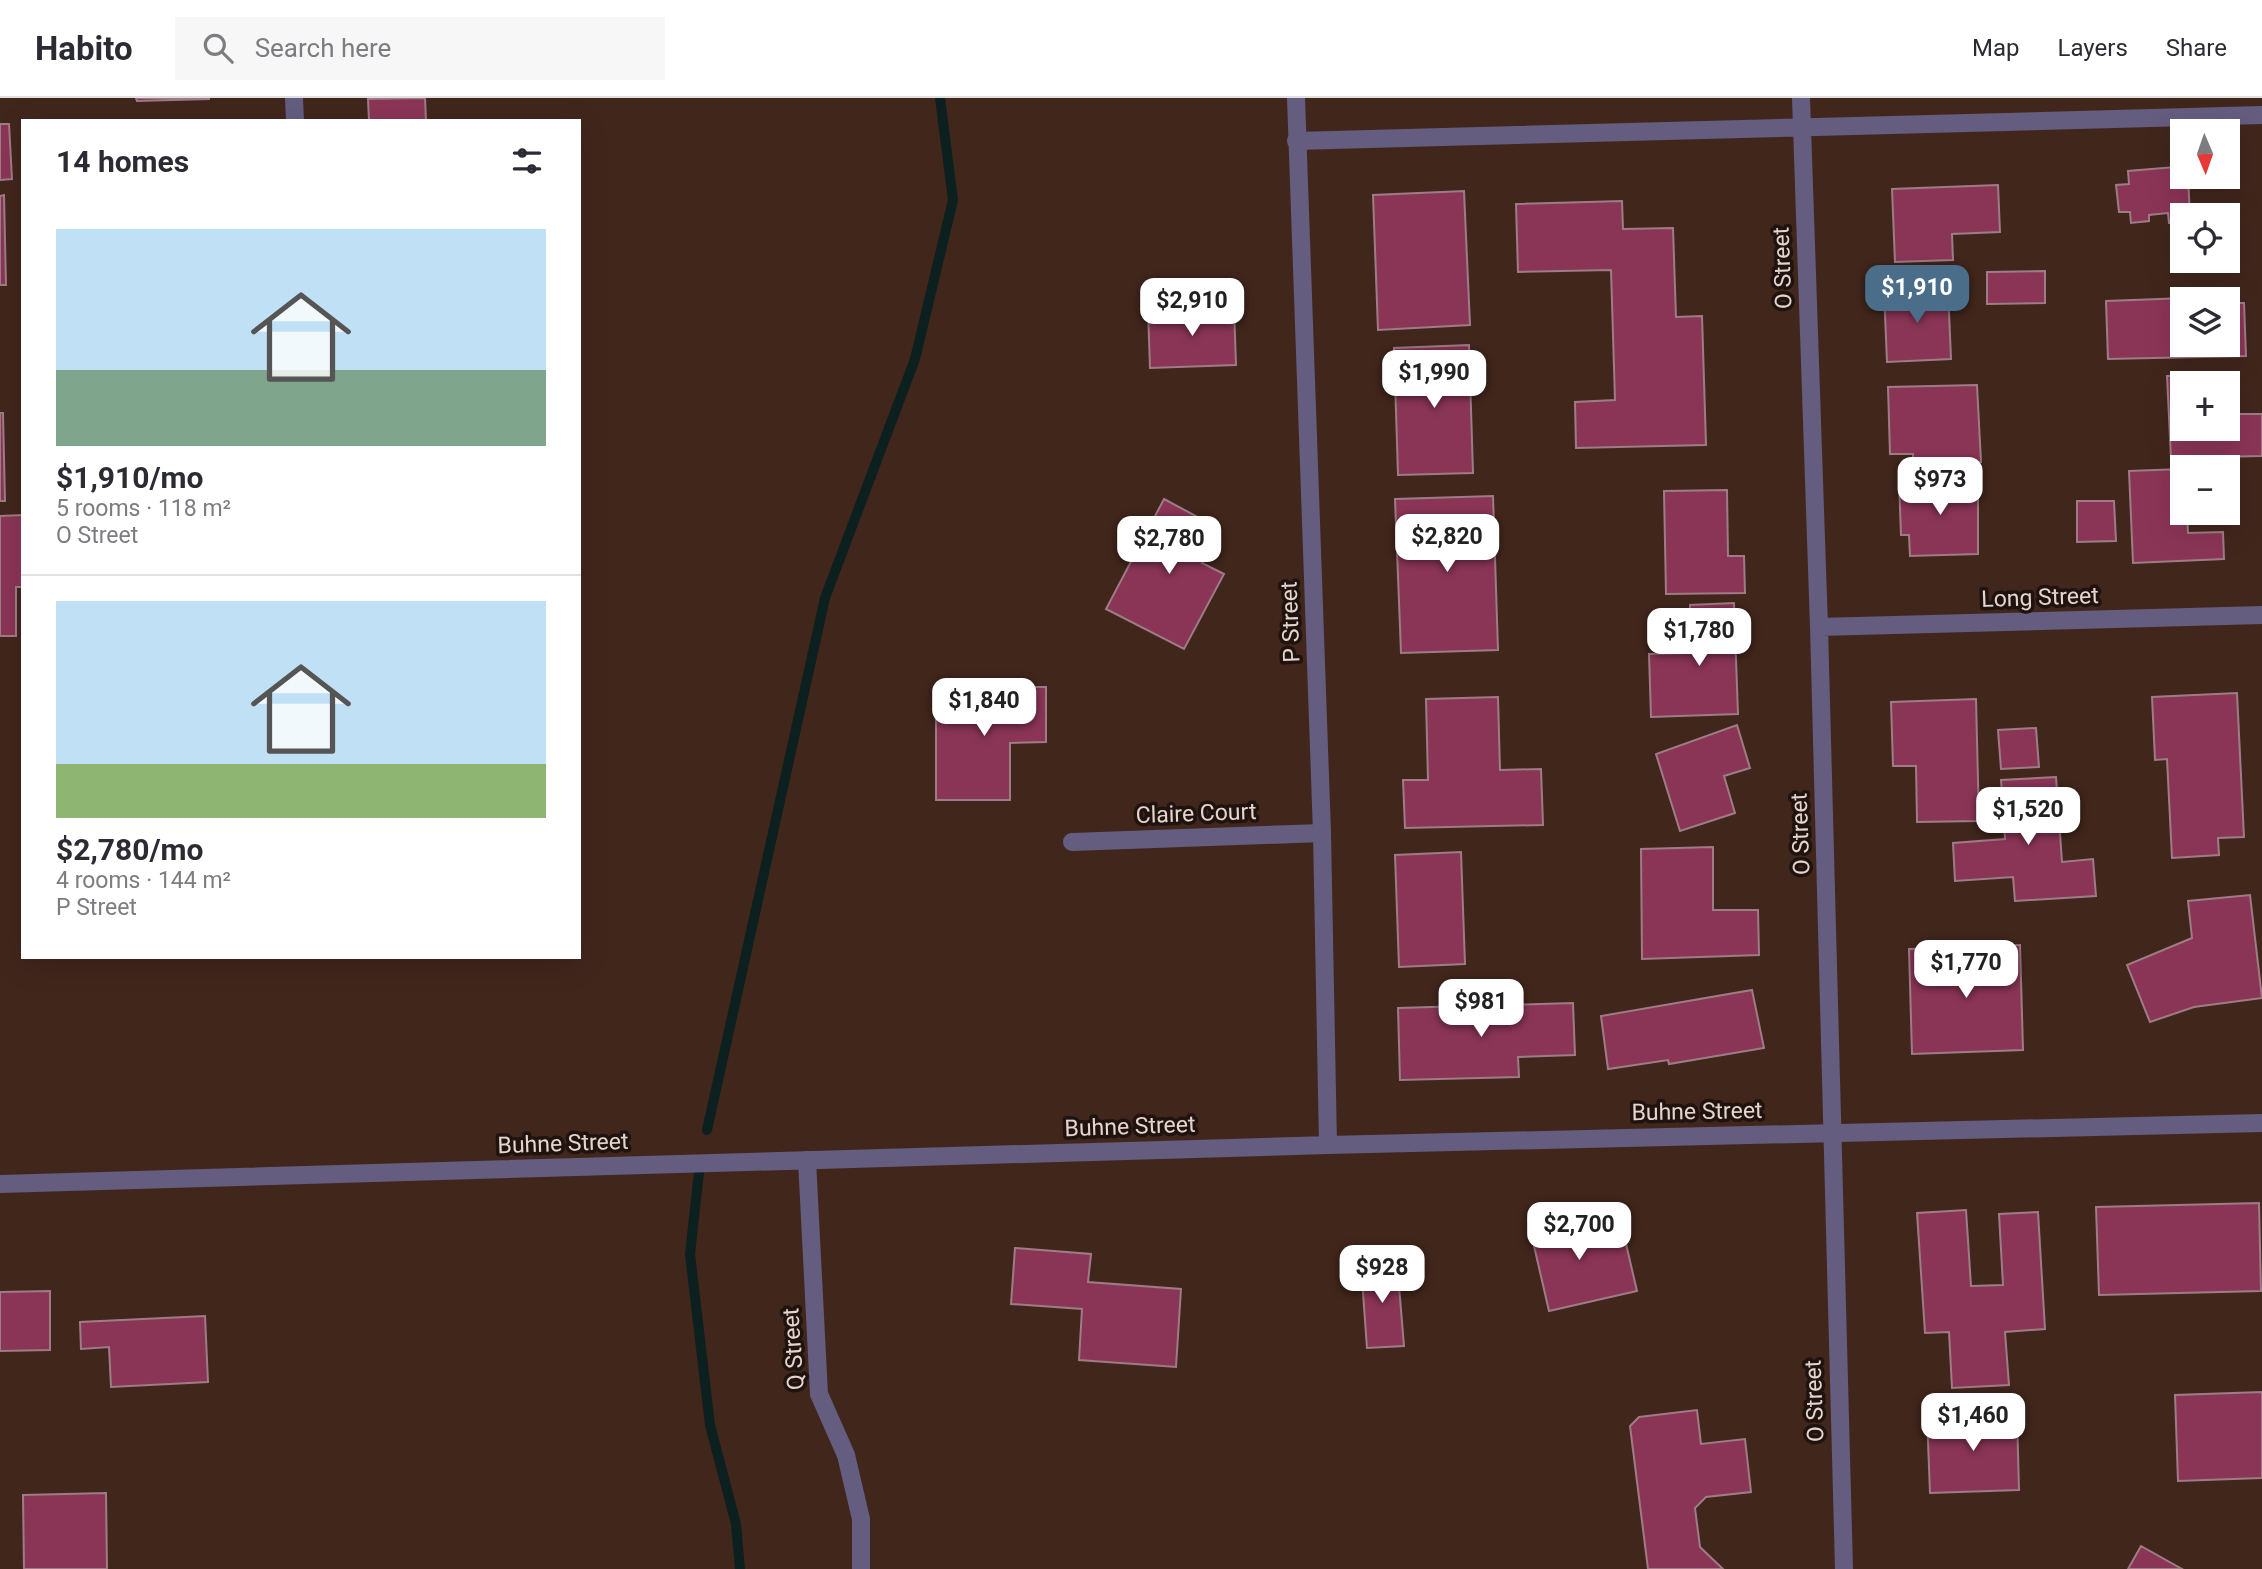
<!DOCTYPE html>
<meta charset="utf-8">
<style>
body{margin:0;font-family:Roboto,sans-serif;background:#f7f7f7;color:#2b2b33;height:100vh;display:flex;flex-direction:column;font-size:26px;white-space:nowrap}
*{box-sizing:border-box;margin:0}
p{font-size:23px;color:#7c7c81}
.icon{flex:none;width:38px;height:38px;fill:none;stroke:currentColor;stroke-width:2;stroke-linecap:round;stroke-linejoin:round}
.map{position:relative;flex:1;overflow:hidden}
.drawer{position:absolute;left:21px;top:21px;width:560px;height:840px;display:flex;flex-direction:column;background:#fff;border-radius:0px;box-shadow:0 7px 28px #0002}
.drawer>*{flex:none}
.needle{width:46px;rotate:178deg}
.buttons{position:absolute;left:2170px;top:21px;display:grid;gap:14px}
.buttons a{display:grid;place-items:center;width:70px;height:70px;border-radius:0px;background:#fff;box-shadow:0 7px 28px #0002;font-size:35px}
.price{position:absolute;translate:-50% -60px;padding:0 16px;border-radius:14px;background:#fff;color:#222;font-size:23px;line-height:46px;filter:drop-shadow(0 2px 4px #0008)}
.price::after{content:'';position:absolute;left:50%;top:42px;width:21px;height:16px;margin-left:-10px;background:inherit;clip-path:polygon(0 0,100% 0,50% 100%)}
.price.current{background:#4a6e8a;color:#fff}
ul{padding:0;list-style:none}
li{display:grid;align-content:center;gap:14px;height:371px;padding:0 35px}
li+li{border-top:2px solid #e1e1e2}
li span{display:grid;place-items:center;height:217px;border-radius:0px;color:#555}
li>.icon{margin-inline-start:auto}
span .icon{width:126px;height:126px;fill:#fffc;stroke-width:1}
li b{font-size:30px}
h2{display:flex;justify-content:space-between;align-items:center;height:84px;padding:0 35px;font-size:30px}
header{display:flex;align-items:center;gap:42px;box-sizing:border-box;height:98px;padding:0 35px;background:#fff;border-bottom:2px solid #e1e1e2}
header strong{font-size:33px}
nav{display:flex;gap:38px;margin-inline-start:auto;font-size:24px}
.search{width:490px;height:63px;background:#f7f7f7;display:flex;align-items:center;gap:18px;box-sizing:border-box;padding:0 24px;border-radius:0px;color:#7c7c81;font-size:26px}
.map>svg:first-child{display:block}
</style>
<header>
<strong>Habito</strong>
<div class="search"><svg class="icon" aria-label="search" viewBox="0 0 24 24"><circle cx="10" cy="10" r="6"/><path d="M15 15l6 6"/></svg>Search here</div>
<nav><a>Map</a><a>Layers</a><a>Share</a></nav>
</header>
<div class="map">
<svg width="2262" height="1471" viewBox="0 0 2262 1471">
<rect width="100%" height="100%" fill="#41261c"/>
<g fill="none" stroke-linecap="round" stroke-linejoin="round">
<path stroke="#0d2020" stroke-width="10" d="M707,1032L825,500L915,261L953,102L940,0
M699,1074L690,1156L710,1327L736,1426L740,1471"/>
</g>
<path fill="#8b3556" stroke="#9e7c86" stroke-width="2" d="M136,0H209V1L137,3Z
M425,0L426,23H369L368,1Z
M0,26H9L12,81L0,82Z
M2175,69L2176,79H2188L2190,117H2182V124L2169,125L2168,115L2149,117V123L2131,125L2130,114H2119L2116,87L2129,86L2128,73Z
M1998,87L2000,134L1952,136L1953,162L1895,164L1892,91Z
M1464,93L1470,227L1378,232L1373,97Z
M4,97L6,187H0V98Z
M1622,103L1623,131L1673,130L1676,219L1702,218L1706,347L1576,350L1575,304L1615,302L1611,172L1518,174L1516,106Z
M2045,173V205L1987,206V174Z
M1948,190L1951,261L1887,264L1884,193Z
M2186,200L2182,201V247H2228V205H2244L2246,258L2108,261L2106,203Z
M1234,209L1236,267L1150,270L1148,212Z
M1469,247L1473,375L1398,377L1394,250Z
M2209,277L2210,285H2182V331H2228V299H2236L2237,316H2262V358L2171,360L2167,278Z
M1977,287L1981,364L1957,365L1958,371L1913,372V356H1890L1888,289Z
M0,315H3L5,403H0Z
M2182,371V415H2187L2188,435L2223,434L2224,461L2133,465L2129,373Z
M1978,382V456L1910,458L1909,437H1901L1899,384Z
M1727,392L1728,458H1744L1745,495L1666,496L1664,393Z
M1493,398L1498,552L1401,555L1395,401Z
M1164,401L1220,431L1202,465L1224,476L1184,551L1106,511Z
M2077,403H2114L2116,443L2077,444Z
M23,417V489H16V538H0V418Z
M1734,505L1738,616L1651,619L1649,556L1691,555L1690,507Z
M936,589H1046V644L1010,645V702H936Z
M2237,595L2244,739L2218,740L2219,757L2172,760L2167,661L2155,662L2152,599Z
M1498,599L1500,672L1541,671L1543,727L1405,730L1403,682H1428L1426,601Z
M1976,601L1979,723L1917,724L1916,668H1893L1891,604Z
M1737,627L1750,670L1724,678L1735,715L1680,733L1656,656Z
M2036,630L2039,669L2001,671L1998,632Z
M2056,679L2062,764L2093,761L2096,798L2015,803L2013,779L1955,783L1953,745L2005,741L2001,682Z
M1713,749V812H1758L1759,857L1642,861L1641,751Z
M1461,754L1465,866L1399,869L1395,757Z
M2250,797L2262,900L2194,909L2150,924L2127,867L2192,840L2188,803Z
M2020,847L2023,952L1912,956L1909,851Z
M1752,892L1764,950L1669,966L1668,962L1608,971L1601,918Z
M1573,905L1575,957L1518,959L1519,979L1400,982L1398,910Z
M2259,1105L2261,1193L2099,1197L2096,1109Z
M1578,1110L1585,1142L1623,1133L1637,1193L1549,1213L1528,1122Z
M1966,1112L1971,1188L2003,1187L1999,1116L2038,1114L2045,1231L2005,1234L2009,1287L1952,1290L1949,1234L1925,1235L1917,1115Z
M1015,1150L1091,1156L1088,1184L1181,1191L1176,1269L1079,1262L1082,1211L1011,1206Z
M1397,1164L1404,1248L1367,1250L1361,1167Z
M50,1193V1252L0,1253V1194Z
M205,1218L208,1284L111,1289L109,1249L81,1251L80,1224Z
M2262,1294V1380L2178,1383L2175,1297Z
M1697,1312L1701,1346L1745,1341L1751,1394L1706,1399L1695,1410L1700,1449L1723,1471H1648L1630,1328L1639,1319Z
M2017,1316L2019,1392L1930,1395L1927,1318Z
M106,1395L107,1471H24L23,1397Z
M2141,1448L2182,1471H2128Z"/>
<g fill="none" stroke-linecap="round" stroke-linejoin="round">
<path stroke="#645d80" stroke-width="18" d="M294,0L295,23
M1801,0L1819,529L1844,1471
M1296,43L2262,17
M1819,529L2262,517
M1072,744L1322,735
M807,1062L819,1296L846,1357L861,1421V1471"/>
<path stroke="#645d80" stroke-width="18" d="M1296,0L1322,735L1328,1047
M0,1086L1328,1047L2262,1025"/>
</g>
<g text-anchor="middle" stroke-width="7" stroke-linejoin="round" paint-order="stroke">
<g font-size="23" fill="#e6d4cd" stroke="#1f130f">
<text transform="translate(1782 170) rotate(-92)" y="8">O Street</text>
<text transform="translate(2040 499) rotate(-2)" y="8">Long Street</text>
<text transform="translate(1290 524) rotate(-92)" y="8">P Street</text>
<text transform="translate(1196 715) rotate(-2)" y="8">Claire Court</text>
<text transform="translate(1800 736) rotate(-92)" y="8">O Street</text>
<text transform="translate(1697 1013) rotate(-1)" y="8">Buhne Street</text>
<text transform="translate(1130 1028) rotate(-2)" y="8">Buhne Street</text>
<text transform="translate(563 1045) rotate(-2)" y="8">Buhne Street</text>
<text transform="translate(793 1251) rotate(-94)" y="8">Q Street</text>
<text transform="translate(1814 1303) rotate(-92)" y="8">O Street</text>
</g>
</g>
</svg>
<div class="buttons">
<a><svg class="needle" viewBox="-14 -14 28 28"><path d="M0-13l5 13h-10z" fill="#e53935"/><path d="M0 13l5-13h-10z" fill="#7c7c81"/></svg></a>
<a><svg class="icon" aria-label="locate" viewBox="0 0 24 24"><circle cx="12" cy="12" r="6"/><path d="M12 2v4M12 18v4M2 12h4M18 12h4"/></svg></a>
<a><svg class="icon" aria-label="layers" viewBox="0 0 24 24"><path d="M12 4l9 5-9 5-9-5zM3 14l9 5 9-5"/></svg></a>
<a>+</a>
<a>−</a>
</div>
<b class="price current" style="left:1917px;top:227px">$1,910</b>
<b class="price" style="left:1192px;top:240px">$2,910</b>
<b class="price" style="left:1434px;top:312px">$1,990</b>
<b class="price" style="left:1940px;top:419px">$973</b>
<b class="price" style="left:1447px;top:476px">$2,820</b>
<b class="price" style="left:1169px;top:478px">$2,780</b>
<b class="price" style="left:1699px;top:570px">$1,780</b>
<b class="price" style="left:984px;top:640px">$1,840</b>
<b class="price" style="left:2028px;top:749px">$1,520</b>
<b class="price" style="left:1966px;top:902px">$1,770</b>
<b class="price" style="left:1481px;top:941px">$981</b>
<b class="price" style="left:1579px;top:1164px">$2,700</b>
<b class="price" style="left:1382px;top:1207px">$928</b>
<b class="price" style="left:1973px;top:1355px">$1,460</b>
<section class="drawer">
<h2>14 homes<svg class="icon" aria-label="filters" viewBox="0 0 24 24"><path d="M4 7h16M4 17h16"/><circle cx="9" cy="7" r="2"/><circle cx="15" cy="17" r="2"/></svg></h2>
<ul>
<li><span style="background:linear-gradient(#bfe0f5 65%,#7fa58c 0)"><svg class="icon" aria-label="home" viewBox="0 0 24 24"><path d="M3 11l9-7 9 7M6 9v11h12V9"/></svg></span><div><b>$1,910/mo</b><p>5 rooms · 118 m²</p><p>O Street</p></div></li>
<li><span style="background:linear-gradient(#bfe0f5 75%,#8fb573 0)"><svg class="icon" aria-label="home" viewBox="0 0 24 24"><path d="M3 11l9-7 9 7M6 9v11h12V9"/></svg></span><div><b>$2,780/mo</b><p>4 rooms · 144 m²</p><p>P Street</p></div></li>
</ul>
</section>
</div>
